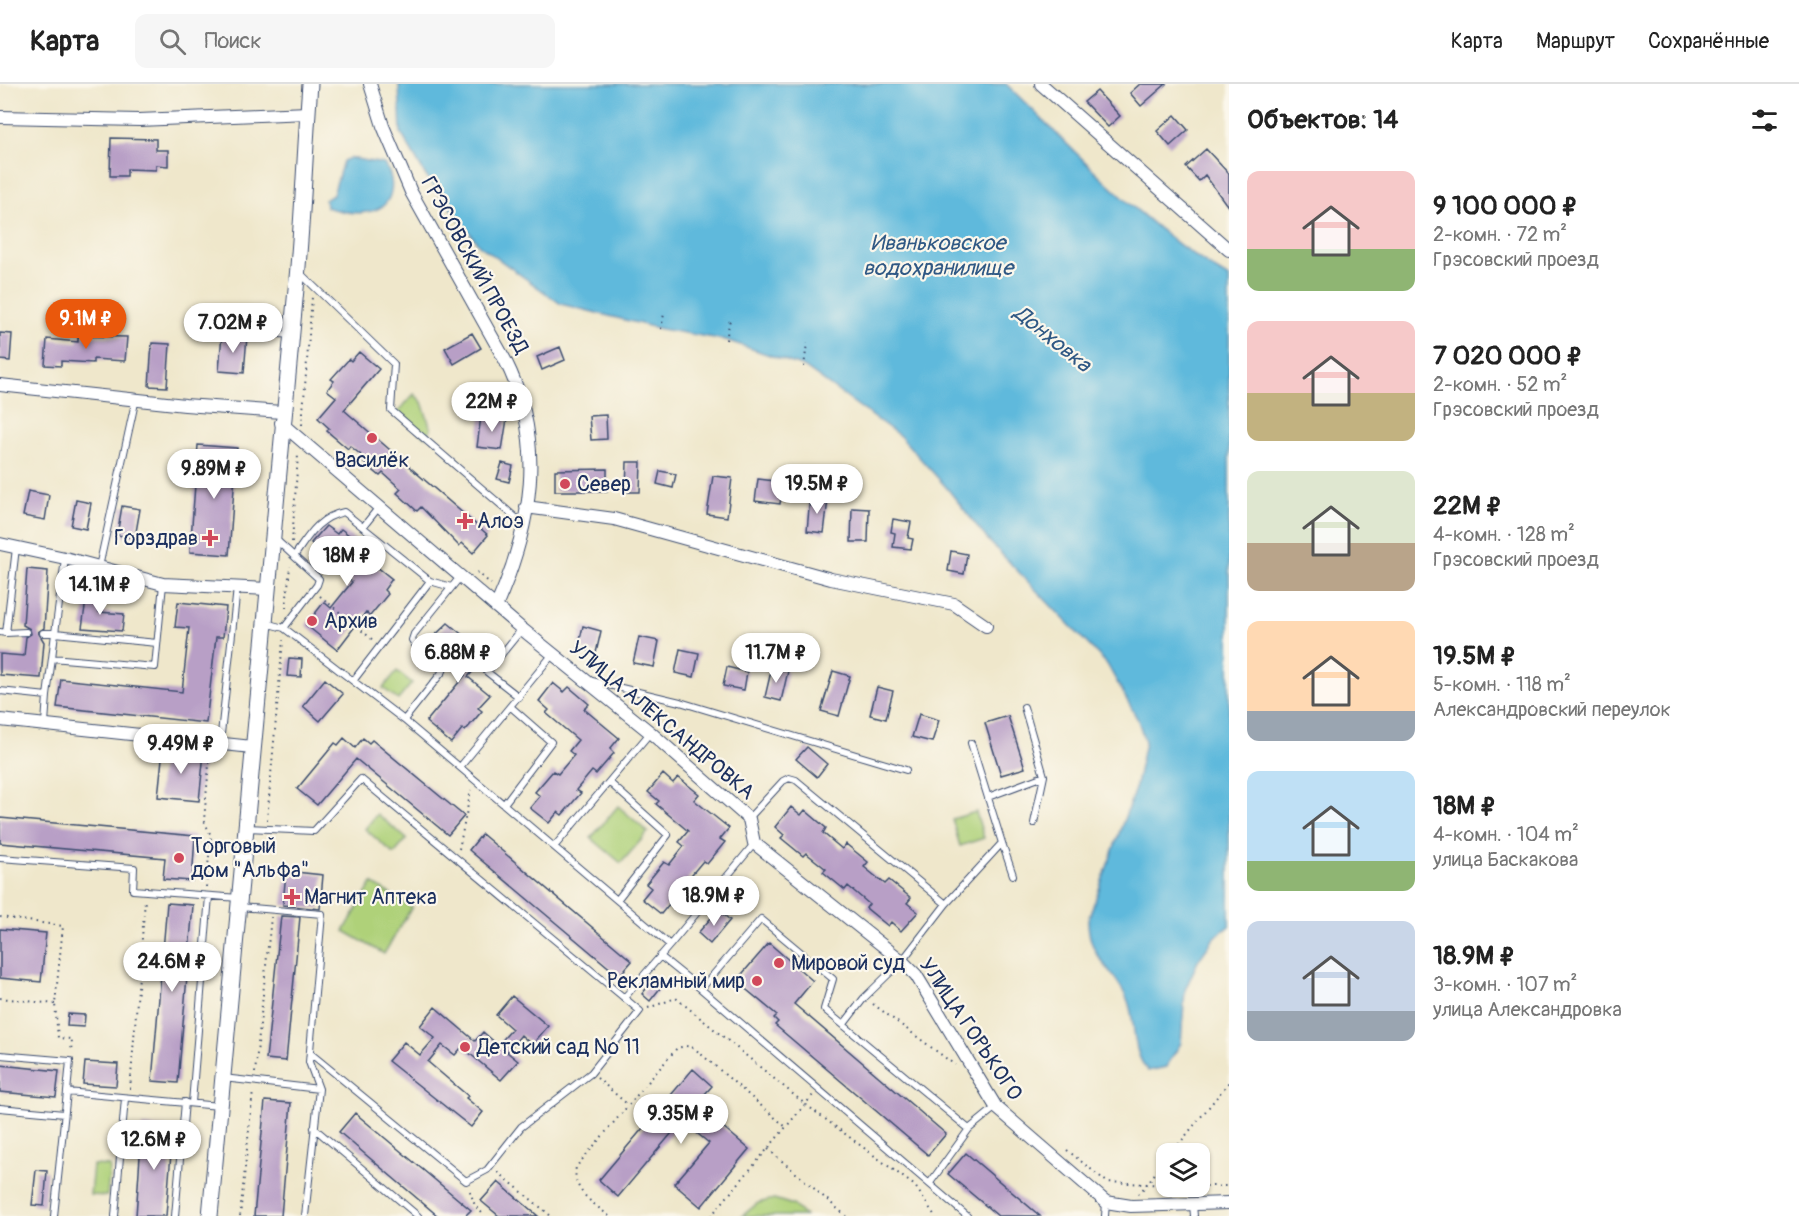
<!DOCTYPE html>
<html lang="ru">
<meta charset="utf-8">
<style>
body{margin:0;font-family:Pangolin,sans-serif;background:#f6f6f6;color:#222;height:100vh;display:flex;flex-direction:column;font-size:22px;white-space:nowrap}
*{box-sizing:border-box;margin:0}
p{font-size:20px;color:#767676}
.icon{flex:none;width:33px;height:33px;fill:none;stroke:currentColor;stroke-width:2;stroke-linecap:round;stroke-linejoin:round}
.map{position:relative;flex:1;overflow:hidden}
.sheet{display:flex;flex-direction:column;background:#fff;width:570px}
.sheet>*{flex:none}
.fabs{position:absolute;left:1156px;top:1059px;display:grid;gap:12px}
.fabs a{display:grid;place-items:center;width:54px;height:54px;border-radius:12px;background:#fff;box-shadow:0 2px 4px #0004;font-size:30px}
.price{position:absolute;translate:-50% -51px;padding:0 14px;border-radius:21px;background:#fff;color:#222;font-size:20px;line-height:39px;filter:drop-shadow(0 2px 3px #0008)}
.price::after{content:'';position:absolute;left:50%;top:36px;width:18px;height:14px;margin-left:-9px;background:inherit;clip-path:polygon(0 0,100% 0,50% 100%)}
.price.current{background:#ea580c;color:#fff}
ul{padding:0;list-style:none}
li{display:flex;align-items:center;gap:18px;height:150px;padding:0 18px}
li span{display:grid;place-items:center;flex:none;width:168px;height:120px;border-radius:12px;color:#555}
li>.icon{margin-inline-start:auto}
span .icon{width:72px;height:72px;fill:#fffc;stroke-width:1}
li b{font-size:26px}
h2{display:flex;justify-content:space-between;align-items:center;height:72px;padding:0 18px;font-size:26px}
header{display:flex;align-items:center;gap:36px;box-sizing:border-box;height:84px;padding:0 30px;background:#fff;border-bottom:2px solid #e0e0e0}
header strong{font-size:28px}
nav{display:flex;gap:33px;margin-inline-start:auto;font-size:21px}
.search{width:420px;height:54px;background:#f6f6f6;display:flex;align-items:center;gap:15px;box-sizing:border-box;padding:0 21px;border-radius:12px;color:#767676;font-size:22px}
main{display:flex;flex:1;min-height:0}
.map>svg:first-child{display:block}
</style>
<header>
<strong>Карта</strong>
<div class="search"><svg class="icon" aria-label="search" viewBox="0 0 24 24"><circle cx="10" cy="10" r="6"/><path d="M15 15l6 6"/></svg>Поиск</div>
<nav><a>Карта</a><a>Маршрут</a><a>Сохранённые</a></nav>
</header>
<main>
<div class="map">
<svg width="1229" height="1132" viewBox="0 0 1229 1132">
<rect width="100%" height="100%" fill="#fbf7ec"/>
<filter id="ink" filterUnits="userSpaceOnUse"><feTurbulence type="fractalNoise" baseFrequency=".0167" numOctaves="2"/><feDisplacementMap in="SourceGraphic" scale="12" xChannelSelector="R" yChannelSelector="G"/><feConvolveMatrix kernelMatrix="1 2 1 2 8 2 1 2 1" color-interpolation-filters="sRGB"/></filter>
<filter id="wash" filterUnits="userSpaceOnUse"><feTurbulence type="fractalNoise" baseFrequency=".008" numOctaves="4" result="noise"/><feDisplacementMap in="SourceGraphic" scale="24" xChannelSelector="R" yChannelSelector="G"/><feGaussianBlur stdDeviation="1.35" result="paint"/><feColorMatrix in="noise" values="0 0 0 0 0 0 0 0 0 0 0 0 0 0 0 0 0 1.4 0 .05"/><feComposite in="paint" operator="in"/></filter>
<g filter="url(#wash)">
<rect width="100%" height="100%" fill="#efe7cb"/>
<path fill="#afd179" stroke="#65806c" stroke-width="1.5" d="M414,310L422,318L431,345L425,353L397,329Z
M397,587L412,599L398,616L383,604Z
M618,722L648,748L621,779L591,754Z
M976,728L984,754L960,762L952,735Z
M377,730L407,755L394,770L365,745Z
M372,799L412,823L384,870L344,847Z
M93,1081L110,1082L107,1112L90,1111Z
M774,1115L793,1121L805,1132H742L758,1119Z"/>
<path fill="#5eb9dc" stroke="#3c749d" stroke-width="1.5" d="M399,0H1006C1077,68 1144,144 1229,194V842L1214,854L1198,877L1185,906L1181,959L1166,983L1148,987C1131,967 1137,943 1128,917C1116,885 1088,876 1088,836L1136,702L1145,658L1138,636L1107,580L988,456L947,404L900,352L804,283L726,256L661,245L561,220L479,161L426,92L401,49Z
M350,74L384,80C390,88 393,97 391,107C386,137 344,129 326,123L325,116L333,111L343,77Z"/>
<g id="blocks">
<path fill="#b89fc6" d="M1140,0H1166L1141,22L1130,9Z
M1097,7L1120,32L1108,43L1084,18Z
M1175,31L1188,46L1170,62L1157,47Z
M111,54L156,55V66H168V82L156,81V86L127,85V92H110Z
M1206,65L1229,90V124L1205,91L1199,97L1186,83Z
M0,249L12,250L10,277L0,276Z
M472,249L481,264L454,280L445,264Z
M222,250L247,252L244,289L219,287Z
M78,252L127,253L125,277L93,275V279L61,277V282L45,281L47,255L78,258Z
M152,259L170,260L167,303L149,302Z
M560,263L565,276L542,286L537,273Z
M359,268L379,285L344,326L488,451L473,469L462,459L459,462L421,423L417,427L397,409L401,405L383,389L380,392L363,378L366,375L350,362L348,365L327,347L329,344L318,334L336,313L327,306L334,297L331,295L349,275L351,277Z
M489,301L493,315L465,322L462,309Z
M606,331L607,355L591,356L589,332Z
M481,332L507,335L502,366L477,363Z
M198,361L237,364L229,471L190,468Z
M627,378H641L640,408H626Z
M502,379L513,382L509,398L497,395Z
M607,385V407H555V386Z
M660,387L676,390L673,404L657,400Z
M713,392L732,394L727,433L707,430Z
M758,395L783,398L780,420L755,417Z
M28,407L49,411L45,436L23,432Z
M810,413L828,415L824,449L807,447Z
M76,416L91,419L86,445L71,442Z
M122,422L140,425L135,454L117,451Z
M852,424L869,425L868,458H851Z
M893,435L911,438L908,454L913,455L911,465L893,463L895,449L891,448Z
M326,442L337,450L341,445L362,461L357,467L392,495L384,506L388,510L370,532L366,528L337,566L306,541L324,518L331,524L352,498L319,472L322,468L311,459Z
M951,467L967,470L964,490L948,487Z
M27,485L48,487L44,544L38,548L44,558L41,594L0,591V570L24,572L26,553L31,550L30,545L23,541Z
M87,509L101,511L99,528L124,530L122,547L82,544Z
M178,518L226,523L223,553H216L206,639L57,623L61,595L182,608L189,544L175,543Z
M448,539L487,571L468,593L490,611L478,624L482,627L465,647L462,645L451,659L426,638L465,591L427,559Z
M583,542L601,547L596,569L578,564Z
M639,553L659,557L654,583L633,579Z
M680,565L699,569L694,593L675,589Z
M289,574L302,575L301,593L287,592Z
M727,583L747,588L744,606L723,602Z
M772,583L788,587L781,617L765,613Z
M833,587L850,592L839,632L821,627Z
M325,595L343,610L320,637L303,622Z
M553,599L564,608L569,603L589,620L584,625L619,654L610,665L614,669L596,690L592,687L576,706L581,709L562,731L558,728L549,739L530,724L540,712L535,708L553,687L558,690L574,671L569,667L578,656L546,629L549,626L539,617Z
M877,603L893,607L886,635L870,631Z
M919,630L939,636L932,658L912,653Z
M1008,632L1025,684L1001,691L985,639Z
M344,654L355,664L363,654L369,659L372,656L464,732L448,751L356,675L317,721L297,705L335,659L338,661Z
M807,663L827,680L817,693L796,675Z
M163,665L204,669L199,717L158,713Z
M663,690L673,699L678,693L699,710L694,716L729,744L720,755L725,758L707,780L703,777L687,796L692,800L674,822L670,819L661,830L642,815L651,804L646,800L664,778L669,781L684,762L679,758L688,747L656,720L659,717L648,708Z
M791,723L801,731L805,726L826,744L823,749L842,765L846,760L868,778L864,783L885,800L889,796L911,814L907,819L918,828L901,847L891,838L888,842L866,824L869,820L848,802L845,806L823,788L826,785L806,769L803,772L781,754L784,751L775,743Z
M0,734L195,752L192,797L163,795L165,774L0,759Z
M482,750L632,877L619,892L469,766Z
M286,787L323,791L320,825L283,821Z
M167,819L193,821L178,999L152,997Z
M718,826L730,836L710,860L698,849Z
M281,832L300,833L286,977L266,975Z
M0,845L46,849L41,898L0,894Z
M769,859L813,897L794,920L946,1050L928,1071L775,941L778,938L774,934L777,931L736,897Z
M653,896L661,903L650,917L642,910Z
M512,912L548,942L532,961L521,951L507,968L518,977L501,996L462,963L455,971L442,961L428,978L468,1012L466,1014L483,1028L471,1043L388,977L404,958L420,971L435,954L420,942L435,923L475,957L483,948L498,961L512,945L496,931Z
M68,930L85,931L84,943L67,942Z
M85,978L118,980L116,1002L83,1000Z
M0,981L59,987L56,1013L0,1008Z
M693,985L712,1002L696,1020L749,1065L701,1123L674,1100L709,1059L682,1037L618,1113L599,1096Z
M265,1017L291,1019L281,1132H254Z
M355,1029L471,1126L465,1132H438L339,1048Z
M142,1042L173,1044L166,1132H136Z
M966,1069L1040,1132H998L948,1090Z
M36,1086L47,1087L44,1122L32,1121Z
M498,1098L538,1132H499L481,1117Z"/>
</g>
</g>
<g filter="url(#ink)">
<use href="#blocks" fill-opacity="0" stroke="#3b4b6e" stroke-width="1.5"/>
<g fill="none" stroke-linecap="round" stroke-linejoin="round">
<defs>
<path id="service" d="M300,189L394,280L391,326L523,440
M221,244L290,251
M363,443L379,423
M273,453L319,495L317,501L284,544
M295,471C309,451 319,433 344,428L430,497L451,503
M65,475L55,549L157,559
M99,483L136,314
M265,539L284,544L404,636L670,861L754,760
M0,548L6,549L16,464
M6,549L26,548
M43,549H55L52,574
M353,597L430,497
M592,597L680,618L906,686
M0,607L47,612L52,574L155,583L163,500
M519,613L487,588L522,545
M404,636L443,587L415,561L412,556L414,550L460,493
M45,639L47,612
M220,659L237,504
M460,683L553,570
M610,699L668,751L617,816
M988,713L1044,692L1024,623
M504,720L551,658L511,623
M749,734L783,697L789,694L796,696L946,820L902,877L864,914L844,940
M1034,739L1044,692
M247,744L314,747L361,695L640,927L591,989L521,1043L487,1086L466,1097L310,969
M1002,759L1013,791
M554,763L650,649
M0,774L134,784L133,806L239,814
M946,820L1002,759L971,659
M240,823L322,830L309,978L319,1005L305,1132
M660,872L701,905L761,835L833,895L824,925L969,1045
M701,905L967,1132
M624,914L670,861
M0,971L70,977L67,1008L219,1022
M223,994L319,1005
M192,1019L209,812
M0,1024L64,1030
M314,1044L418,1132
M930,1099L969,1045L996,1023
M1193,1121L1194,1132
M54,1132L67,1008
M115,1132L125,1014
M175,1132L185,1018
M1105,1132L1106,1118"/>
<path id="minor" d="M370,0L383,42L411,108L505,276C547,359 532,441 496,523
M1041,0L1229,166
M0,33L139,36L308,29
M0,301L185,321L282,328
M281,339L522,545L651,649L749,735L754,759L902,877L916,891L996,1023L1106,1118L1131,1122L1229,1119
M526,423L614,435L831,495L954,520L986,542
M0,460L65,474L163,500L268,505
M0,636L252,663"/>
<path id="tertiary" d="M210,1132C238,819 266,506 297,194C303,129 305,64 310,0"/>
</defs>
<use href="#service" stroke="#3b4b6e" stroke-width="8"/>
<use href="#minor" stroke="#3b4b6e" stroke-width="14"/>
<use href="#tertiary" stroke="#3b4b6e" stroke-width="17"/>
<path stroke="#3b4b6e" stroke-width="2" stroke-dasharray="1.5 4.5" stroke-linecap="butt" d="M661,245L664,230
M726,256L730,235
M804,283L807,259
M302,341L312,213
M292,458L298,371
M477,488L491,500
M320,512L373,556
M286,524L290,482
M267,736L283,556
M459,765L471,706
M206,803L211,752L204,736L210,670
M0,833L63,842L55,920L58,954L72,955L71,968
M0,914L55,920
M873,920L955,981
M648,924L676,914L805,1020L915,1102L935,1132
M255,989L271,833
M597,994L627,1020
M130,1005L145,816
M768,1065L846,1132
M1067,1066L1107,1098L1167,1101
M1171,1070L1229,998
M498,1088L551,1132
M1200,1102H1229
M470,1107L475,1122L485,1132
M1139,1110L1167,1074
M240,1132L253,1007
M609,1132C592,1118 572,1107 576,1083L677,964L686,962L694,964L786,1043
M711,1132L813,1011"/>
<use href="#service" stroke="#fff" stroke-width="6"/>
<use href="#minor" stroke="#fff" stroke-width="12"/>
<use href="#tertiary" stroke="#fff" stroke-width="15"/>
</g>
</g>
<g fill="#d1495b" stroke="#fbf7ec" stroke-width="2">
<circle cx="372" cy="354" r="6"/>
<circle cx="565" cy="400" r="6"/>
<path d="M462 428h6v6h6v6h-6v6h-6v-6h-6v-6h6z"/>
<path d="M207 445h6v6h6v6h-6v6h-6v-6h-6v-6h6z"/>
<circle cx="312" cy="537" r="6"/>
<circle cx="179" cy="774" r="6"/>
<path d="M289 804h6v6h6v6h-6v6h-6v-6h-6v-6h6z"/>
<circle cx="779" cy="879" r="6"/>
<circle cx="757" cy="897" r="6"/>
<circle cx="465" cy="963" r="6"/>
</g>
<g text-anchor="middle" stroke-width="4.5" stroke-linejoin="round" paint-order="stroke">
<g font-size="21" fill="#1b2f5e" stroke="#fbf7ec">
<text transform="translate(475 181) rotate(61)" y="7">ГРЭСОВСКИЙ ПРОЕЗД</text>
<text transform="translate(662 636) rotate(40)" y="7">УЛИЦА АЛЕКСАНДРОВКА</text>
<text transform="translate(971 945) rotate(56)" y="7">УЛИЦА ГОРЬКОГО</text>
</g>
<g font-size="21" fill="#1b2f5e" stroke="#fbf7ec" text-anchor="start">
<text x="372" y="383" text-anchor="middle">Василёк</text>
<text x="577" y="407">Север</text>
<text x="477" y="444">Алоэ</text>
<text x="198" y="461" text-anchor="end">Горздрав</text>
<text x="324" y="544">Архив</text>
<text x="191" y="769">Торговый<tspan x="191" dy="24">дом "Альфа"</tspan></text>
<text x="304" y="820">Магнит Аптека</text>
<text x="791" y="886">Мировой суд</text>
<text x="745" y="904" text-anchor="end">Рекламный мир</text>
<text x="477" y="970">Детский сад № 11</text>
</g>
<g font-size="22" font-style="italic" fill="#2f5884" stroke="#fbf7ec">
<text x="938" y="166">Иваньковское<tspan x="938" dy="25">водохранилище</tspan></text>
<text transform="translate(1053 254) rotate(39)" y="8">Донховка</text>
</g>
</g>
</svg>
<div class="fabs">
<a><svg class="icon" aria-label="layers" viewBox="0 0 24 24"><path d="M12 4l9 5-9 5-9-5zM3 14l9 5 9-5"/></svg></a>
</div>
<b class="price current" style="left:86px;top:266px">9.1M ₽</b>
<b class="price" style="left:233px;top:270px">7.02M ₽</b>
<b class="price" style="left:492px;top:349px">22M ₽</b>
<b class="price" style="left:214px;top:416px">9.89M ₽</b>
<b class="price" style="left:817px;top:431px">19.5M ₽</b>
<b class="price" style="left:347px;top:503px">18M ₽</b>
<b class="price" style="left:100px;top:532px">14.1M ₽</b>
<b class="price" style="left:458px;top:600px">6.88M ₽</b>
<b class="price" style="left:776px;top:600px">11.7M ₽</b>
<b class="price" style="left:181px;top:691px">9.49M ₽</b>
<b class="price" style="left:714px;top:843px">18.9M ₽</b>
<b class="price" style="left:172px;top:909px">24.6M ₽</b>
<b class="price" style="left:681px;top:1061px">9.35M ₽</b>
<b class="price" style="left:154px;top:1087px">12.6M ₽</b>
</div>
<section class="sheet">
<h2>Объектов: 14<svg class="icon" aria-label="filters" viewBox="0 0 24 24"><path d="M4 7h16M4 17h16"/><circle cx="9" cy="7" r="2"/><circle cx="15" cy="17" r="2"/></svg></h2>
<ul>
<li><span style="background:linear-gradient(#f6c9c9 65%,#8fb573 0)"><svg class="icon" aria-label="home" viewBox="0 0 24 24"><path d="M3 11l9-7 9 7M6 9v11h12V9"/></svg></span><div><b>9 100 000 ₽</b><p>2-комн. · 72 m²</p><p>Грэсовский проезд</p></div></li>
<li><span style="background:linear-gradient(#f6c9c9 60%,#c2b280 0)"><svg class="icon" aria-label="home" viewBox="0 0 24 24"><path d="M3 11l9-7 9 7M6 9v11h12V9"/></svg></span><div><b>7 020 000 ₽</b><p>2-комн. · 52 m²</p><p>Грэсовский проезд</p></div></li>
<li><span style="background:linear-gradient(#dfe7d0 60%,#b9a48a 0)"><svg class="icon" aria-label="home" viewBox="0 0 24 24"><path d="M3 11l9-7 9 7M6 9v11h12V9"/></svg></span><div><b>22M ₽</b><p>4-комн. · 128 m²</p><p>Грэсовский проезд</p></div></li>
<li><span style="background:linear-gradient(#ffd9b3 75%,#9aa5b1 0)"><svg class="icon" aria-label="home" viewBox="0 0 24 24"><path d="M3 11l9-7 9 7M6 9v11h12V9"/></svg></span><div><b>19.5M ₽</b><p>5-комн. · 118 m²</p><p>Александровский переулок</p></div></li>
<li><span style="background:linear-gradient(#bfe0f5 75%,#8fb573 0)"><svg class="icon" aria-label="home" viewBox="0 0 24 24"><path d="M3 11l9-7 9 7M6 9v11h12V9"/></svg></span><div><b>18M ₽</b><p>4-комн. · 104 m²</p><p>улица Баскакова</p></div></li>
<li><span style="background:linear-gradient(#c9d6e8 75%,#9aa5b1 0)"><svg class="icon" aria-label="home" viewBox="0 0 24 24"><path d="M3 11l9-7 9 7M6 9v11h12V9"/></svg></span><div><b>18.9M ₽</b><p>3-комн. · 107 m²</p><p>улица Александровка</p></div></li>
</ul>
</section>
</main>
